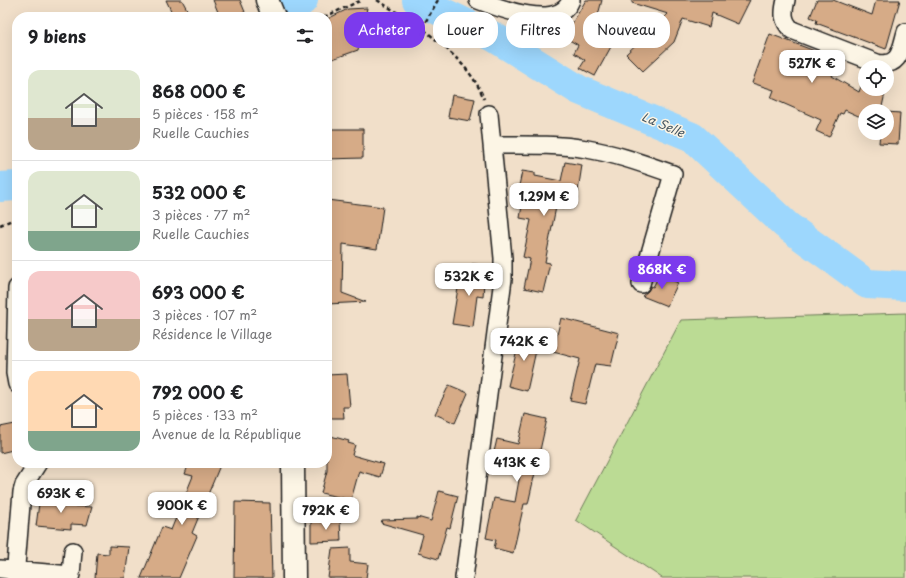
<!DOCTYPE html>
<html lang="fr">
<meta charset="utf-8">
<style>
body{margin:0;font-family:"Playpen Sans",sans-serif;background:#f2f2f2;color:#202124;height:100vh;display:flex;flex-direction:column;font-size:15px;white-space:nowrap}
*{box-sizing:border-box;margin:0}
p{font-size:13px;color:#757577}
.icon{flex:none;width:22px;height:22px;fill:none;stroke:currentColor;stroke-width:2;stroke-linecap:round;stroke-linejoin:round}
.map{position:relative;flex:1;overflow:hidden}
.sheet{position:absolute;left:12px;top:12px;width:320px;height:456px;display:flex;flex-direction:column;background:#fff;border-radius:16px;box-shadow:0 4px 16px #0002}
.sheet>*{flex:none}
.guide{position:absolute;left:344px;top:12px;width:380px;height:36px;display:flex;gap:8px}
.tools{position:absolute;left:858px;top:60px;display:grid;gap:8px}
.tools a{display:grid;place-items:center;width:36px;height:36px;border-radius:50%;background:#fff;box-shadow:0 4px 16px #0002;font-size:20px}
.price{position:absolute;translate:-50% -34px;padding:0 9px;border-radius:8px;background:#fff;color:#222;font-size:13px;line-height:26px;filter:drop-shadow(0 1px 2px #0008)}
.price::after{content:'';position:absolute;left:50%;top:24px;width:12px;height:9px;margin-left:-6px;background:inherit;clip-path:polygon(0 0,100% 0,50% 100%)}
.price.active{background:#7c3aed;color:#fff}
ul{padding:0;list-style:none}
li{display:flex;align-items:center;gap:12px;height:100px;padding:0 16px}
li+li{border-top:1px solid #e0e0e0}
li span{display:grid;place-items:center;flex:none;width:112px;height:80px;border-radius:12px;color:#555}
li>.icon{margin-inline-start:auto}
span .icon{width:48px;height:48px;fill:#fffc;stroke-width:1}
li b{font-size:17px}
h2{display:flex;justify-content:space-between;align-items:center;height:48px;padding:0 16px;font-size:17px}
.pill{padding:0 14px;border-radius:16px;background:#fff;box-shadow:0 4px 16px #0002;font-size:14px;line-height:36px}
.pill.active{background:#7c3aed;color:#fff}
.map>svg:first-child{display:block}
</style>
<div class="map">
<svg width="906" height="578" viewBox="0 0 906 578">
<rect width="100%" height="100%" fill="#f1dfc9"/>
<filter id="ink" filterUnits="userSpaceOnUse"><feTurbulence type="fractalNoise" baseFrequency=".025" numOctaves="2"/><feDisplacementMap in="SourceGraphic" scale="8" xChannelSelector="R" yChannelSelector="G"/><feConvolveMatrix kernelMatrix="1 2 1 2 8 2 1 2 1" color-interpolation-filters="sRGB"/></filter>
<g filter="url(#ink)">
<path fill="#bbdb94" stroke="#6c7c58" d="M906,313V578H662L576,520L681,320Z"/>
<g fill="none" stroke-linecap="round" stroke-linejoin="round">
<path stroke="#9dd7fd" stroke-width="30" d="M417,0L494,37L579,90L692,137L786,225L867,284L906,286
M282,17L303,0
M0,187L17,186"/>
</g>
<path fill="#d6ab87" stroke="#1c1c1c" d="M166,0H182L191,17H174Z
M213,0H240L245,12L234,17H220Z
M586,0H602L597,19L619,32L595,76L580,68L585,60L574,53L578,45L564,37Z
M632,0H750L738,24L712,13L709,27L683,19L674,42L643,71L626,54L668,14L632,3Z
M817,0H833L872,15L876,0H900L886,49L816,23L817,20L810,17Z
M367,8L358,50L327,61V19L348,9Z
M770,34L841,61L832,76L859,92L865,75V89H886L881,111H865V119L845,110L843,114L840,113L829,137L816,131L821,120L771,98L774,90L752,83Z
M452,95L475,99L470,121L448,117Z
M887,112L900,113L898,144L879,143L880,133H887Z
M331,129H363V158L327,159L330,149Z
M565,162L582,165L577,198L565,195L563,209L556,207L545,262L550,263L543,292L524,288L530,259L523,257L531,220L520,218L525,187L519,186L522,171L535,173V176L561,181Z
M327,200L383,207L377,249L343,244L342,293L366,302L327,304Z
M472,264L485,265L483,297L477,296L473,327L452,324L459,282L470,284Z
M660,274L678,283L667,306L642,296L648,291L651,286L653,287Z
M561,318L619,333L611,366L595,364L585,404L570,401L580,359L553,352Z
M521,333L539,337L527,391L508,386Z
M347,374L350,407H343L344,418H327V375Z
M449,385L468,393L455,423L435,414Z
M525,414L547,419L528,504H524L513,553L494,548L496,540L486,538L494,498L515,502L523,458L494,452L497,439L518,444Z
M15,424L17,449L0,453V427Z
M327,435L349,441L348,443L355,445L352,455L384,464L380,477L359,471L351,500L321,493L327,471Z
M189,463H221L192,533L197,536L179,578H141L162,527L171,530L193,476L185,474Z
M439,491L458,496L450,528L447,527L438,559L418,553L423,535L381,523L382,520L417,519V517L431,521Z
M40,496L59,497L58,505L92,507L87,525L71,524V529L36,526Z
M235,502L270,503L272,578H234Z
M340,520L341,541L311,542V521Z
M109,546L129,547L125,578H95L97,553L109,554Z
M350,548V562L368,564L366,578H328L332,549Z"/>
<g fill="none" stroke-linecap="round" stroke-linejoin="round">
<defs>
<path id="street" d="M478,0C501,9 559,31 571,0
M786,0C783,12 782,21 792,30L877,63C900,68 901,49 906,32
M492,145C524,145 556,144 587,149C617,154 644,164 673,174L641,284
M17,288L15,373L17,384
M0,569L71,575L73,551
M15,578L22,492L24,485L38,463
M464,578L503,279V258L489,114"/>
<path id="primary" d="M267,0L274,17
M293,463L294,578"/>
</defs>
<use href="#street" stroke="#1c1c1c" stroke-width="20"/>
<use href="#primary" stroke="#1c1c1c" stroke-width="25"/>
<path stroke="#1c1c1c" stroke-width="2.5" stroke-dasharray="4 3" stroke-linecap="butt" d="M377,0L422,28
M438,0L422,28C447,49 472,68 484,99
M324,17L362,0
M0,225L17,218"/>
<use href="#street" stroke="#fcf5e5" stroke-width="17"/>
<use href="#primary" stroke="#fcf5e5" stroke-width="22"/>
</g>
</g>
<g text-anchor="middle" stroke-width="3" stroke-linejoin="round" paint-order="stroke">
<g font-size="12" font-style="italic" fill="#435460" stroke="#fcf5e5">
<text transform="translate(663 125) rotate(23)" y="4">La Selle</text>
</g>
</g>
</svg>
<div class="tools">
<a><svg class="icon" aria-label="locate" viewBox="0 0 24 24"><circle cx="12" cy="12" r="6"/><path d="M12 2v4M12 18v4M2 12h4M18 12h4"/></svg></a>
<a><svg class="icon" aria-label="layers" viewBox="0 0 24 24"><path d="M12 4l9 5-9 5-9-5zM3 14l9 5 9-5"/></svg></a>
</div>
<b class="price" style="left:812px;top:84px">527K €</b>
<b class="price" style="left:544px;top:217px">1.29M €</b>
<b class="price active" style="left:662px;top:290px">868K €</b>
<b class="price" style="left:469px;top:297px">532K €</b>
<b class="price" style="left:524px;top:362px">742K €</b>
<b class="price" style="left:517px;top:483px">413K €</b>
<b class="price" style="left:61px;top:514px">693K €</b>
<b class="price" style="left:182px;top:526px">900K €</b>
<b class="price" style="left:326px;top:531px">792K €</b>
<div class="guide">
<a class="pill active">Acheter</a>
<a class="pill">Louer</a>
<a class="pill">Filtres</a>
<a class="pill">Nouveau</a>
</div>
<section class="sheet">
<h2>9 biens<svg class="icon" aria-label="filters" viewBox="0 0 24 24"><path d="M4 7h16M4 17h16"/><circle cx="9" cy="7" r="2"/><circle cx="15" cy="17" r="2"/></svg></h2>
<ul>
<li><span style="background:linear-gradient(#dfe7d0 60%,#b9a48a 0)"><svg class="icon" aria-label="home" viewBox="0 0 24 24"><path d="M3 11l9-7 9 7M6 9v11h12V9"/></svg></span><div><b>868 000 €</b><p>5 pièces · 158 m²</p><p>Ruelle Cauchies</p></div></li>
<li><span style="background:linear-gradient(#dfe7d0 75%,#7fa58c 0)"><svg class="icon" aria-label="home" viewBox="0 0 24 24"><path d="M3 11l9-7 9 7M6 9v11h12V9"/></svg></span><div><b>532 000 €</b><p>3 pièces · 77 m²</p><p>Ruelle Cauchies</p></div></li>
<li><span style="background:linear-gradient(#f6c9c9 60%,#b9a48a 0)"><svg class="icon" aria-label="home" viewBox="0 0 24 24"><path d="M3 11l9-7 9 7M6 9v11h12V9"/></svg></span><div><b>693 000 €</b><p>3 pièces · 107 m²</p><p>Résidence le Village</p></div></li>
<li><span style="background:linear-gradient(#ffd9b3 75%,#7fa58c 0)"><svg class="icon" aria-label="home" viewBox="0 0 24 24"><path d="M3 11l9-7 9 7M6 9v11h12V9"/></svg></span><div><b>792 000 €</b><p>5 pièces · 133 m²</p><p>Avenue de la République</p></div></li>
</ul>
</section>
</div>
